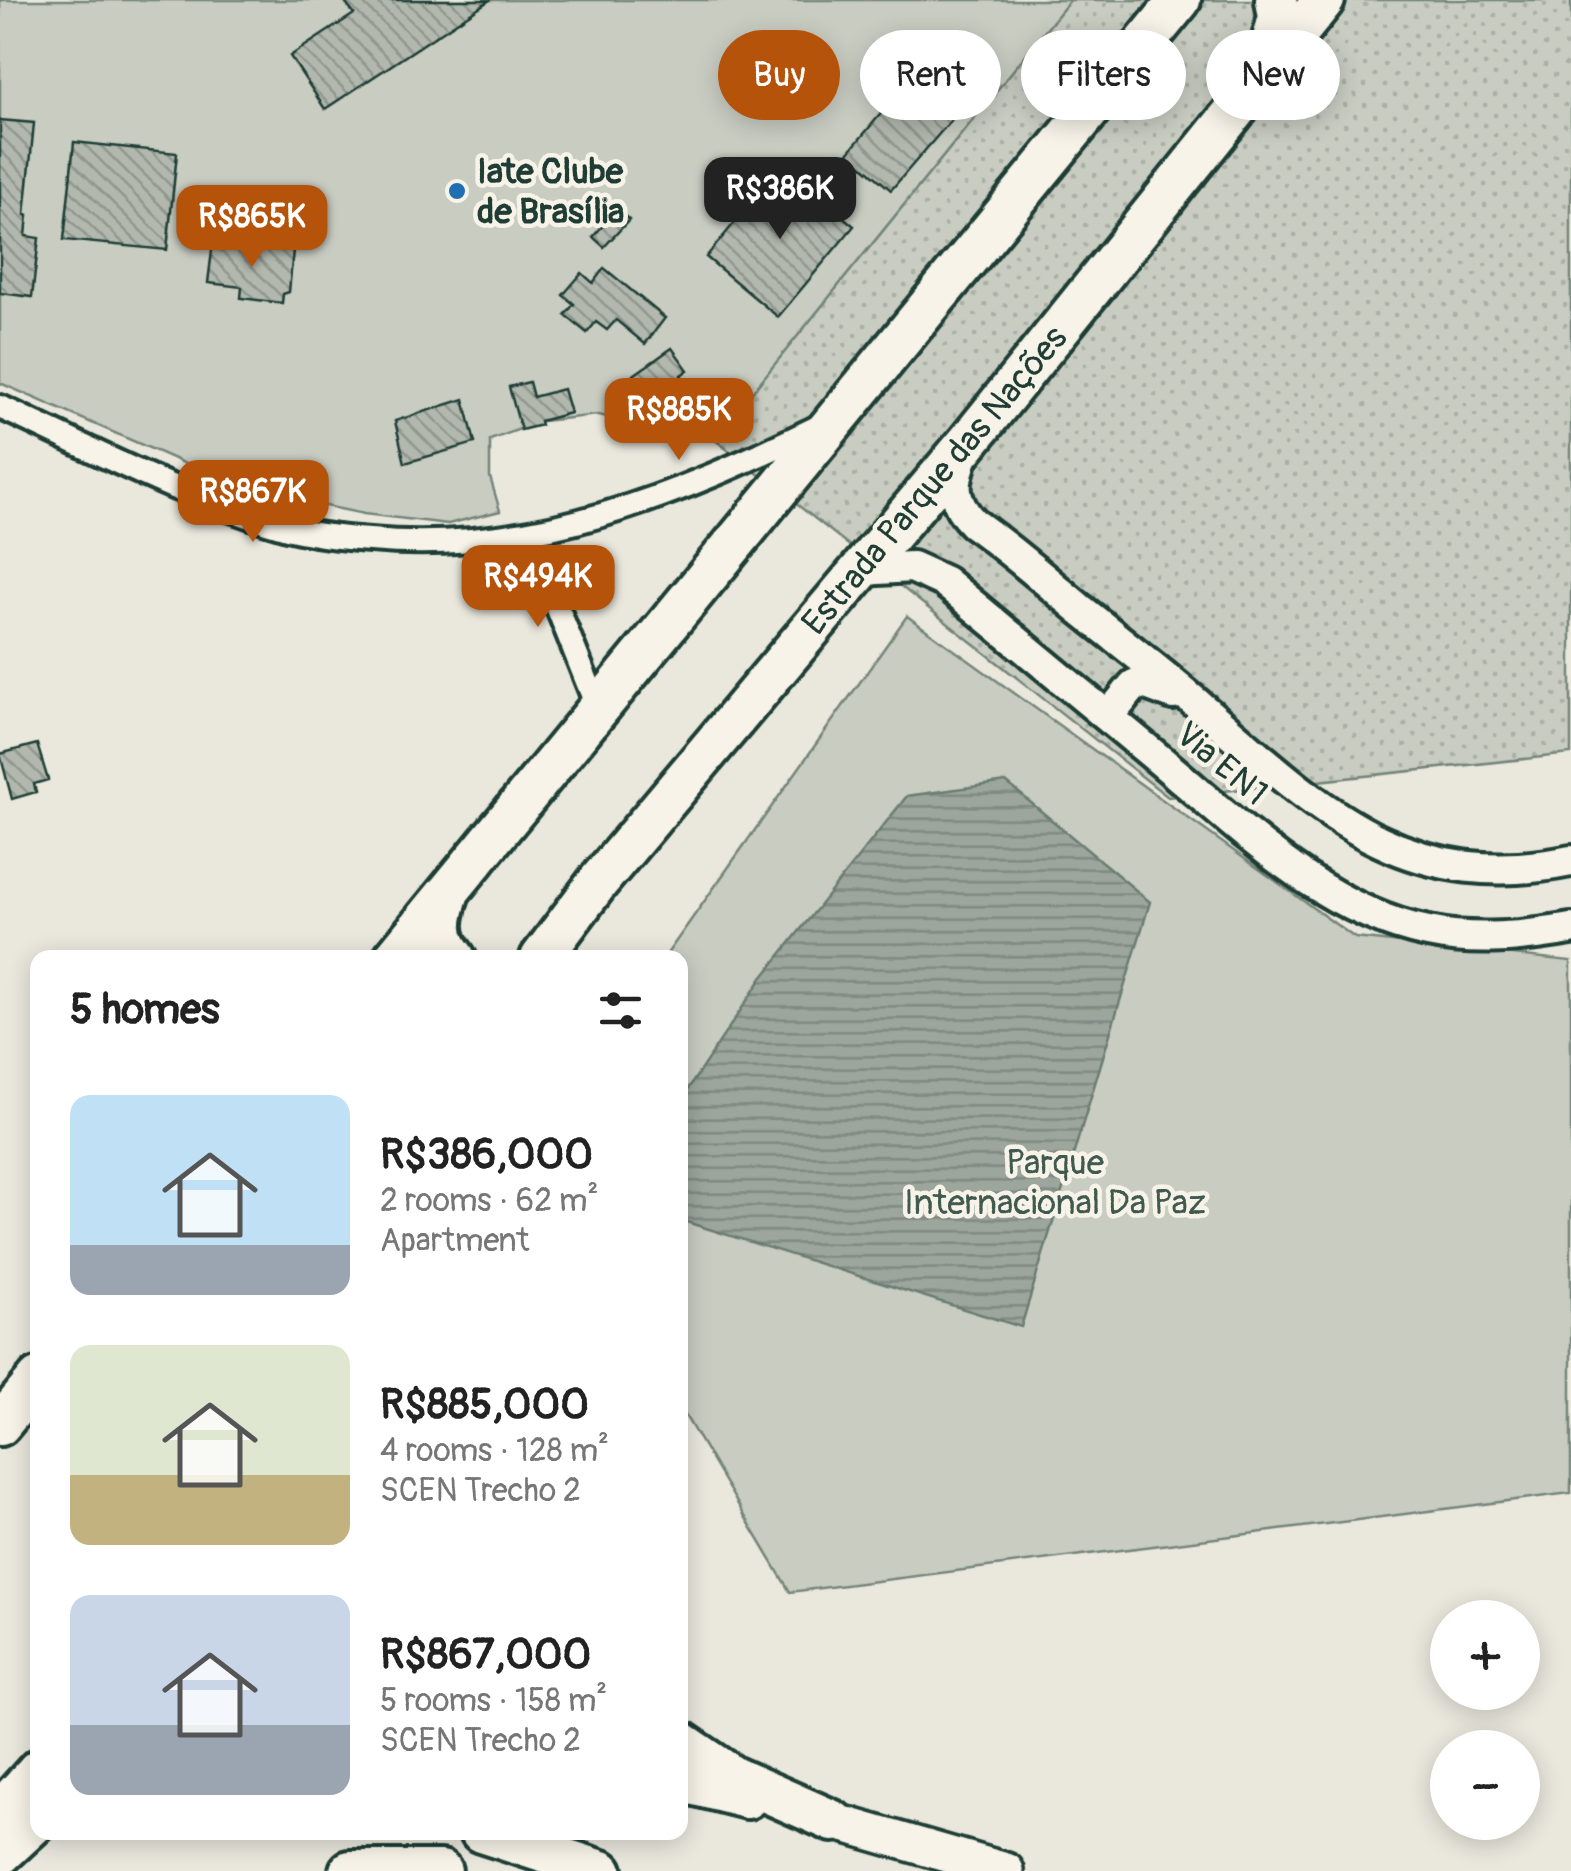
<!DOCTYPE html>
<meta charset="utf-8">
<style>
body{margin:0;font-family:Pangolin,sans-serif;background:#f2f2f2;color:#222;height:100vh;display:flex;flex-direction:column;font-size:38px;white-space:nowrap}
*{box-sizing:border-box;margin:0}
p{font-size:32px;color:#767676}
.icon{flex:none;width:55px;height:55px;fill:none;stroke:currentColor;stroke-width:2;stroke-linecap:round;stroke-linejoin:round}
.map{position:relative;flex:1;overflow:hidden}
.side{position:absolute;left:30px;top:950px;width:658px;height:890px;display:flex;flex-direction:column;background:#fff;border-radius:20px;box-shadow:0 5px 25px #0003}
.side>*{flex:none}
.guide{position:absolute;left:718px;top:30px;width:702px;height:90px;display:flex;gap:20px}
.tools{position:absolute;left:1430px;top:1600px;display:grid;gap:20px}
.tools a{display:grid;place-items:center;width:110px;height:110px;border-radius:50%;background:#fff;box-shadow:0 5px 25px #0003;font-size:50px}
.price{position:absolute;translate:-50% -85px;padding:0 22px;border-radius:20px;background:#b45309;color:#fff;font-size:32px;line-height:65px;filter:drop-shadow(0 2px 5px #0008)}
.price::after{content:'';position:absolute;left:50%;top:60px;width:30px;height:22px;margin-left:-15px;background:inherit;clip-path:polygon(0 0,100% 0,50% 100%)}
.price.selected{background:#222;color:#fff}
ul{padding:0;list-style:none}
li{display:flex;align-items:center;gap:30px;height:250px;padding:0 40px}
li span{display:grid;place-items:center;flex:none;width:280px;height:200px;border-radius:20px;color:#555}
li>.icon{margin-inline-start:auto}
span .icon{width:120px;height:120px;fill:#fffc;stroke-width:1}
li b{font-size:42px}
h2{display:flex;justify-content:space-between;align-items:center;height:120px;padding:0 40px;font-size:42px}
.tag{padding:0 35px;border-radius:45px;background:#fff;box-shadow:0 5px 25px #0003;font-size:35px;line-height:90px}
.tag.selected{background:#b45309;color:#fff}
.map>svg:first-child{display:block}
</style>
<div class="map">
<svg width="1571" height="1871" viewBox="0 0 1571 1871">
<defs>
<pattern id="grass-dots" width="8" height="8" patternUnits="userSpaceOnUse" patternTransform="scale(2.5)"><rect width="8" height="8" fill="#c8ccc1"/><path d="M2 2h.1M6 6h.1" fill="none" stroke="#abb0a6" stroke-width="1.8" stroke-linecap="round"/></pattern>
<pattern id="water-rules" width="6" height="5" patternUnits="userSpaceOnUse" patternTransform="scale(2.5)"><rect width="6" height="5" fill="#9ca69c"/><path d="M0 2.5h6" fill="none" stroke="#7f8880"/></pattern>
<pattern id="building-back-hatch" width="6" height="6" patternUnits="userSpaceOnUse" patternTransform="scale(2.5)"><rect width="6" height="6" fill="#b2b8ae"/><path d="M-1 5l2 2M0 0l6 6M5-1l2 2" fill="none" stroke="#90978e"/></pattern>
</defs>
<rect width="100%" height="100%" fill="#eae8dd"/>
<filter id="ink" filterUnits="userSpaceOnUse"><feTurbulence type="fractalNoise" baseFrequency=".01" numOctaves="2"/><feDisplacementMap in="SourceGraphic" scale="20" xChannelSelector="R" yChannelSelector="G"/><feConvolveMatrix kernelMatrix="1 2 1 2 8 2 1 2 1" color-interpolation-filters="sRGB"/></filter>
<g filter="url(#ink)">
<path fill="url(#grass-dots)" stroke="#74847a" stroke-width="2.5" d="M1070,0H1571V754L1168,797L714,439Z"/>
<path fill="#c8ccc1" stroke="#74847a" stroke-width="2.5" d="M0,0H1070L714,439L598,415L542,421L490,440V477L500,511L448,524L364,514L243,489L0,383Z
M907,616L1355,938L1571,961V1493L790,1592L680,1407V958H664Z"/>
<path fill="url(#water-rules)" stroke="#6a7c72" stroke-width="2.5" d="M1006,782L1150,902L1021,1327L680,1220V1101L762,978L907,796Z"/>
<path fill="url(#building-back-hatch)" stroke="#1f3d34" stroke-width="2.5" d="M343,0H490L325,109L290,56L354,14Z
M914,74L958,112L891,190L848,153Z
M0,120L34,123L25,215H28L26,236L39,238L32,297L0,293Z
M74,142L177,153L167,250L64,240Z
M782,166L854,226L778,317L706,257Z
M617,209L629,220L604,247L593,237Z
M213,242L293,250L289,292L283,294L282,303L241,298L242,287L208,283Z
M604,268L665,318L645,344L616,320L607,330L596,322L587,333L565,315L574,304L563,295L582,273L593,283Z
M672,348L688,370L681,375L692,390L654,416L628,379Z
M529,382L533,397L563,389L570,413L540,421L541,425L521,430L509,387Z
M464,399L475,443L405,463L395,421Z
M37,744L48,780L34,784L36,792L12,799L0,754Z"/>
<g fill="none" stroke-linecap="round" stroke-linejoin="round">
<defs>
<path id="street" d="M0,407C94,450 187,500 287,528C314,535 342,538 370,540C533,555 676,496 820,426
M531,532L544,574L598,709"/>
<path id="secondary" d="M964,453C953,481 950,500 973,523C1010,549 1045,580 1080,609C1121,642 1163,674 1203,709C1320,809 1404,895 1571,861
M861,570L912,567L945,582C1017,642 1089,702 1161,761C1240,827 1323,911 1428,932C1475,942 1524,937 1571,929
M1108,717L1134,685L1141,682L1173,694"/>
<path id="primary" d="M833,1821L1006,1871"/>
<path id="highway" d="M1266,64L1279,17L1276,0
M449,892C441,917 436,936 455,958
M394,958L1180,0
M541,958L598,882L969,441L1324,0
M0,1425L38,1379
M680,1741L733,1777L833,1821
M680,1781L747,1798
M0,1812L38,1770
M481,1832L602,1871
M0,1855L38,1820
M350,1871H441"/>
</defs>
<use href="#street" stroke="#1f3d34" stroke-width="30"/>
<use href="#secondary" stroke="#1f3d34" stroke-width="38"/>
<use href="#primary" stroke="#1f3d34" stroke-width="42"/>
<use href="#highway" stroke="#1f3d34" stroke-width="48"/>
<use href="#street" stroke="#f7f3e8" stroke-width="22"/>
<use href="#secondary" stroke="#f7f3e8" stroke-width="30"/>
<use href="#primary" stroke="#f7f3e8" stroke-width="35"/>
<use href="#highway" stroke="#f7f3e8" stroke-width="40"/>
</g>
</g>
<circle fill="#1f6fb2" stroke="#f7f3e8" stroke-width="4" cx="457" cy="191" r="10"/>
<g text-anchor="middle" stroke-width="9" stroke-linejoin="round" paint-order="stroke">
<g font-size="35" font-weight="bold" fill="#1f3d34" stroke="#f7f3e8" text-anchor="start">
<text x="477" y="183">Iate Clube<tspan x="477" dy="40">de Brasília</tspan></text>
</g>
<g font-size="35" fill="#1f3d34" stroke="#f7f3e8">
<text transform="translate(934 480) rotate(-50)" y="12">Estrada Parque das Nações</text>
<text transform="translate(1222 763) rotate(40)" y="12">Via EN1</text>
</g>
<g font-size="35" fill="#415a50" stroke="#f7f3e8">
<text x="1055" y="1174">Parque<tspan x="1055" dy="40">Internacional Da Paz</tspan></text>
</g>
</g>
</svg>
<div class="tools">
<a>+</a>
<a>−</a>
</div>
<b class="price selected" style="left:780px;top:242px">R$386K</b>
<b class="price" style="left:252px;top:270px">R$865K</b>
<b class="price" style="left:679px;top:463px">R$885K</b>
<b class="price" style="left:253px;top:545px">R$867K</b>
<b class="price" style="left:538px;top:630px">R$494K</b>
<div class="guide">
<a class="tag selected">Buy</a>
<a class="tag">Rent</a>
<a class="tag">Filters</a>
<a class="tag">New</a>
</div>
<section class="side">
<h2>5 homes<svg class="icon" aria-label="filters" viewBox="0 0 24 24"><path d="M4 7h16M4 17h16"/><circle cx="9" cy="7" r="2"/><circle cx="15" cy="17" r="2"/></svg></h2>
<ul>
<li><span style="background:linear-gradient(#bfe0f5 75%,#9aa5b1 0)"><svg class="icon" aria-label="home" viewBox="0 0 24 24"><path d="M3 11l9-7 9 7M6 9v11h12V9"/></svg></span><div><b>R$386,000</b><p>2 rooms · 62 m²</p><p>Apartment</p></div></li>
<li><span style="background:linear-gradient(#dfe7d0 65%,#c2b280 0)"><svg class="icon" aria-label="home" viewBox="0 0 24 24"><path d="M3 11l9-7 9 7M6 9v11h12V9"/></svg></span><div><b>R$885,000</b><p>4 rooms · 128 m²</p><p>SCEN Trecho 2</p></div></li>
<li><span style="background:linear-gradient(#c9d6e8 65%,#9aa5b1 0)"><svg class="icon" aria-label="home" viewBox="0 0 24 24"><path d="M3 11l9-7 9 7M6 9v11h12V9"/></svg></span><div><b>R$867,000</b><p>5 rooms · 158 m²</p><p>SCEN Trecho 2</p></div></li>
</ul>
</section>
</div>
